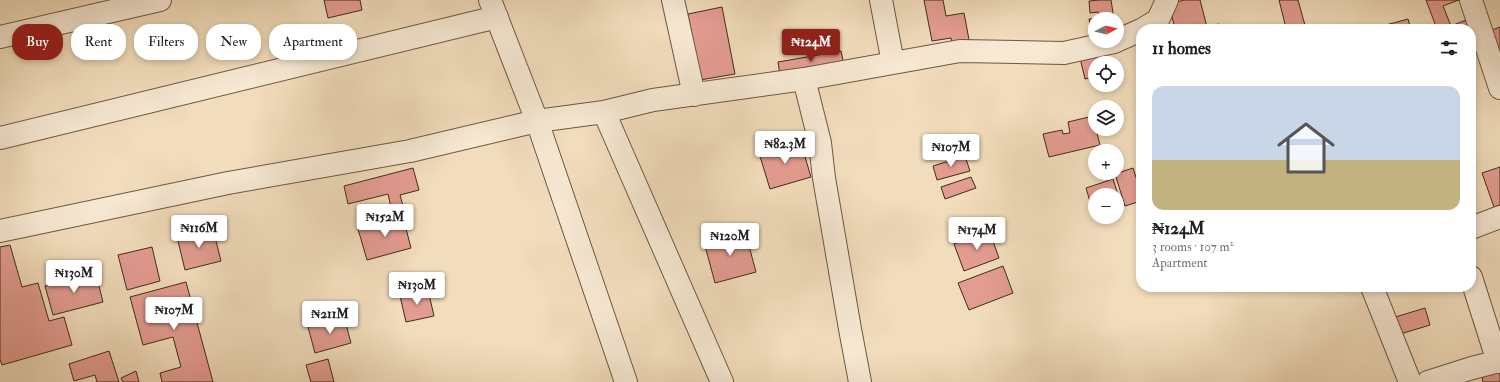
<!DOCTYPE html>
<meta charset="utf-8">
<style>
body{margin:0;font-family:"IM FELL Double Pica",serif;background:#f2f2f2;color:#202124;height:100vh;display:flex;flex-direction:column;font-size:15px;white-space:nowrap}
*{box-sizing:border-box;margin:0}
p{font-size:13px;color:#757577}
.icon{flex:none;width:22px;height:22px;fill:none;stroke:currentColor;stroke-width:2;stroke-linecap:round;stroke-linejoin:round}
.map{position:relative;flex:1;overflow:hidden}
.sheet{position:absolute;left:1136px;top:24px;width:340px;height:268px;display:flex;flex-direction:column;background:#fff;border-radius:16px;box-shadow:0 2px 6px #0003}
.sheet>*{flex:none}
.banner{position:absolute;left:12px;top:24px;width:380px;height:36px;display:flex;gap:8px}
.needle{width:26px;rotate:83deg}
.tools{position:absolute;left:1088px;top:12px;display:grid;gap:8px}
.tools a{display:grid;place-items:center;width:36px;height:36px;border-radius:50%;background:#fff;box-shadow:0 2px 6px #0003;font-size:20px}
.price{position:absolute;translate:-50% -34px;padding:0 9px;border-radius:4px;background:#fff;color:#222;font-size:13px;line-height:26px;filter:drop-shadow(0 1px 2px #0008)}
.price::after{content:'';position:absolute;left:50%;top:24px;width:12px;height:9px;margin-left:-6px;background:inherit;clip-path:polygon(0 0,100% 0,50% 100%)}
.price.current{background:#8f2418;color:#fff}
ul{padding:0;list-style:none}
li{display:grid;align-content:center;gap:8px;height:212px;padding:0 16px}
li span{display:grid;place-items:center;height:124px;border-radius:12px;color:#555}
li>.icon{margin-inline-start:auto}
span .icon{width:72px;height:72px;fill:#fffc;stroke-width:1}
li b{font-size:17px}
h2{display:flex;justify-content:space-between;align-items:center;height:48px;padding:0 16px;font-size:17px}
.pill{padding:0 14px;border-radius:16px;background:#fff;box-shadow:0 2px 6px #0003;font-size:14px;line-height:36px}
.pill.current{background:#8f2418;color:#fff}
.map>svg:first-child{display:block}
</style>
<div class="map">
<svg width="1500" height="382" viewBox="0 0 1500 382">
<rect width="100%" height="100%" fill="#f1dcbb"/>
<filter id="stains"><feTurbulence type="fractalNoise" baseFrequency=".005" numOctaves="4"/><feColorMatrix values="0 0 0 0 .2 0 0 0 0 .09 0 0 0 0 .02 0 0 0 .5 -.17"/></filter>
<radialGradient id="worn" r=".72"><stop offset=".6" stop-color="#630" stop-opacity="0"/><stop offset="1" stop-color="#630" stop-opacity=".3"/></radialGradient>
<path fill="#e39c91" stroke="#402c18" d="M324,0H360L362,10L328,18Z
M924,0H943L946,16L964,13L970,45L953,48L951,38L932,41Z
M1099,0H1111L1114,19H1095V30L1091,31L1089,19L1099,18L1098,12L1090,13L1089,1Z
M1184,0H1200L1207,27L1219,24L1220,29H1175L1169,4Z
M1279,0H1298L1306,29H1281L1286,28Z
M1426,0H1459L1443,6L1451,26L1466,20L1469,29H1437Z
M722,7L735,74L700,80L688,14Z
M1408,19L1411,29H1387L1386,25Z
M1500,27V52L1492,30Z
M841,51L844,65L780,75L778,62Z
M1101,53L1103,63H1095V77L1085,79L1080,58Z
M1093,116L1095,129H1096L1100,145L1049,157L1043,134L1062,130L1063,134L1070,133L1068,122Z
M800,140L811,177L770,189L759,153Z
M965,156L970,171L937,180L933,166Z
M1500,167V205L1494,207L1482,173Z
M413,168L419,190L400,195L405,213L393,216L388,194L348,204L344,186Z
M1133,168L1141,193V201L1125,206L1115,174Z
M971,177L976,188L945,199L941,187Z
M1113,179L1122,207L1117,208V195H1095V214L1094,215L1086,188Z
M403,217L411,248L367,260L358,229Z
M213,229L221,261L185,270L177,237Z
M989,230L999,258L964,271L954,244Z
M745,231L756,272L715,283L704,242Z
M10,245L22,287L38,283L49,321L64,317L72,345L2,365L0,359V247Z
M152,247L160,281L127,290L118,255Z
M1003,266L1013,293L969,310L958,283Z
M96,274L103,302L53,315L45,286Z
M186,282L213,382H162L160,373L181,367L173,337L143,345L130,297Z
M428,290L434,316L406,322L400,296Z
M1425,308L1430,325L1394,336L1389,319Z
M344,317L351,343L315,353L308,327Z
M109,351L119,382H97L95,375L74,381L69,364Z
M328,359L334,382H311L306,365Z
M136,371L139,382H123L121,378Z
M1500,372V382H1483L1482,375Z"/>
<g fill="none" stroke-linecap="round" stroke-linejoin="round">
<defs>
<path id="minor" d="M490,0L537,121L626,382
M673,0L694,95
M881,0L893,63
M1471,0L1500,88
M1143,29L1158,20L1167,0
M0,37L160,0
M804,79L820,143L824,178L850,329L860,382
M604,112L722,382
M0,138L497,17
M1471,228L1500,217
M0,231L228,183L410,151L537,121L604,112L653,100L804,79L960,51L1064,53L1114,42L1141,30
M1471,277L1498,362
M1372,287L1410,382
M1428,382L1472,368L1500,361"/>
</defs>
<use href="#minor" stroke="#6c5841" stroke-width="24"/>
<use href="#minor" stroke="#f6e8d3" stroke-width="22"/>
</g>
<rect width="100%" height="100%" filter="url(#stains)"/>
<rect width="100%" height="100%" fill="url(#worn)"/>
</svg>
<div class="tools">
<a><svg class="needle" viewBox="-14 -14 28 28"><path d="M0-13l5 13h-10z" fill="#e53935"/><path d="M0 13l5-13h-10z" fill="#757577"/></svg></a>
<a><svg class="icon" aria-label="locate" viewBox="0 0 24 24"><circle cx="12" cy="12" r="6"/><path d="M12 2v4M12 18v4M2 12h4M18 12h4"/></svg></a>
<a><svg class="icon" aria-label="layers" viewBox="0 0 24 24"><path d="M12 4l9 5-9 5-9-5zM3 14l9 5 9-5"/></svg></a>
<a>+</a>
<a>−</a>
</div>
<b class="price current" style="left:811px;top:63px">₦124M</b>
<b class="price" style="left:785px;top:165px">₦82.3M</b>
<b class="price" style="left:951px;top:168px">₦107M</b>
<b class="price" style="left:385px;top:238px">₦152M</b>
<b class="price" style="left:199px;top:249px">₦116M</b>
<b class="price" style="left:977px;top:251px">₦174M</b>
<b class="price" style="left:730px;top:257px">₦120M</b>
<b class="price" style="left:74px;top:294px">₦130M</b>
<b class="price" style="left:417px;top:306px">₦130M</b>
<b class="price" style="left:174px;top:331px">₦107M</b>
<b class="price" style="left:330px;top:335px">₦211M</b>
<div class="banner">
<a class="pill current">Buy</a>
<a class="pill">Rent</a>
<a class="pill">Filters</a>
<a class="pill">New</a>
<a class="pill">Apartment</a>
</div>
<section class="sheet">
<h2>11 homes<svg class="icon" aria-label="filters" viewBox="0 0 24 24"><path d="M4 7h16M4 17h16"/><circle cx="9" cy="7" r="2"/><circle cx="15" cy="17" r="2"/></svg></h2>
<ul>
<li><span style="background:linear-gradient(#c9d6e8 60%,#c2b280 0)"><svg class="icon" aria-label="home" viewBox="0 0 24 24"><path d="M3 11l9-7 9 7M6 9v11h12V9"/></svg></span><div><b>₦124M</b><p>3 rooms · 107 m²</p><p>Apartment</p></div></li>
</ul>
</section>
</div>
